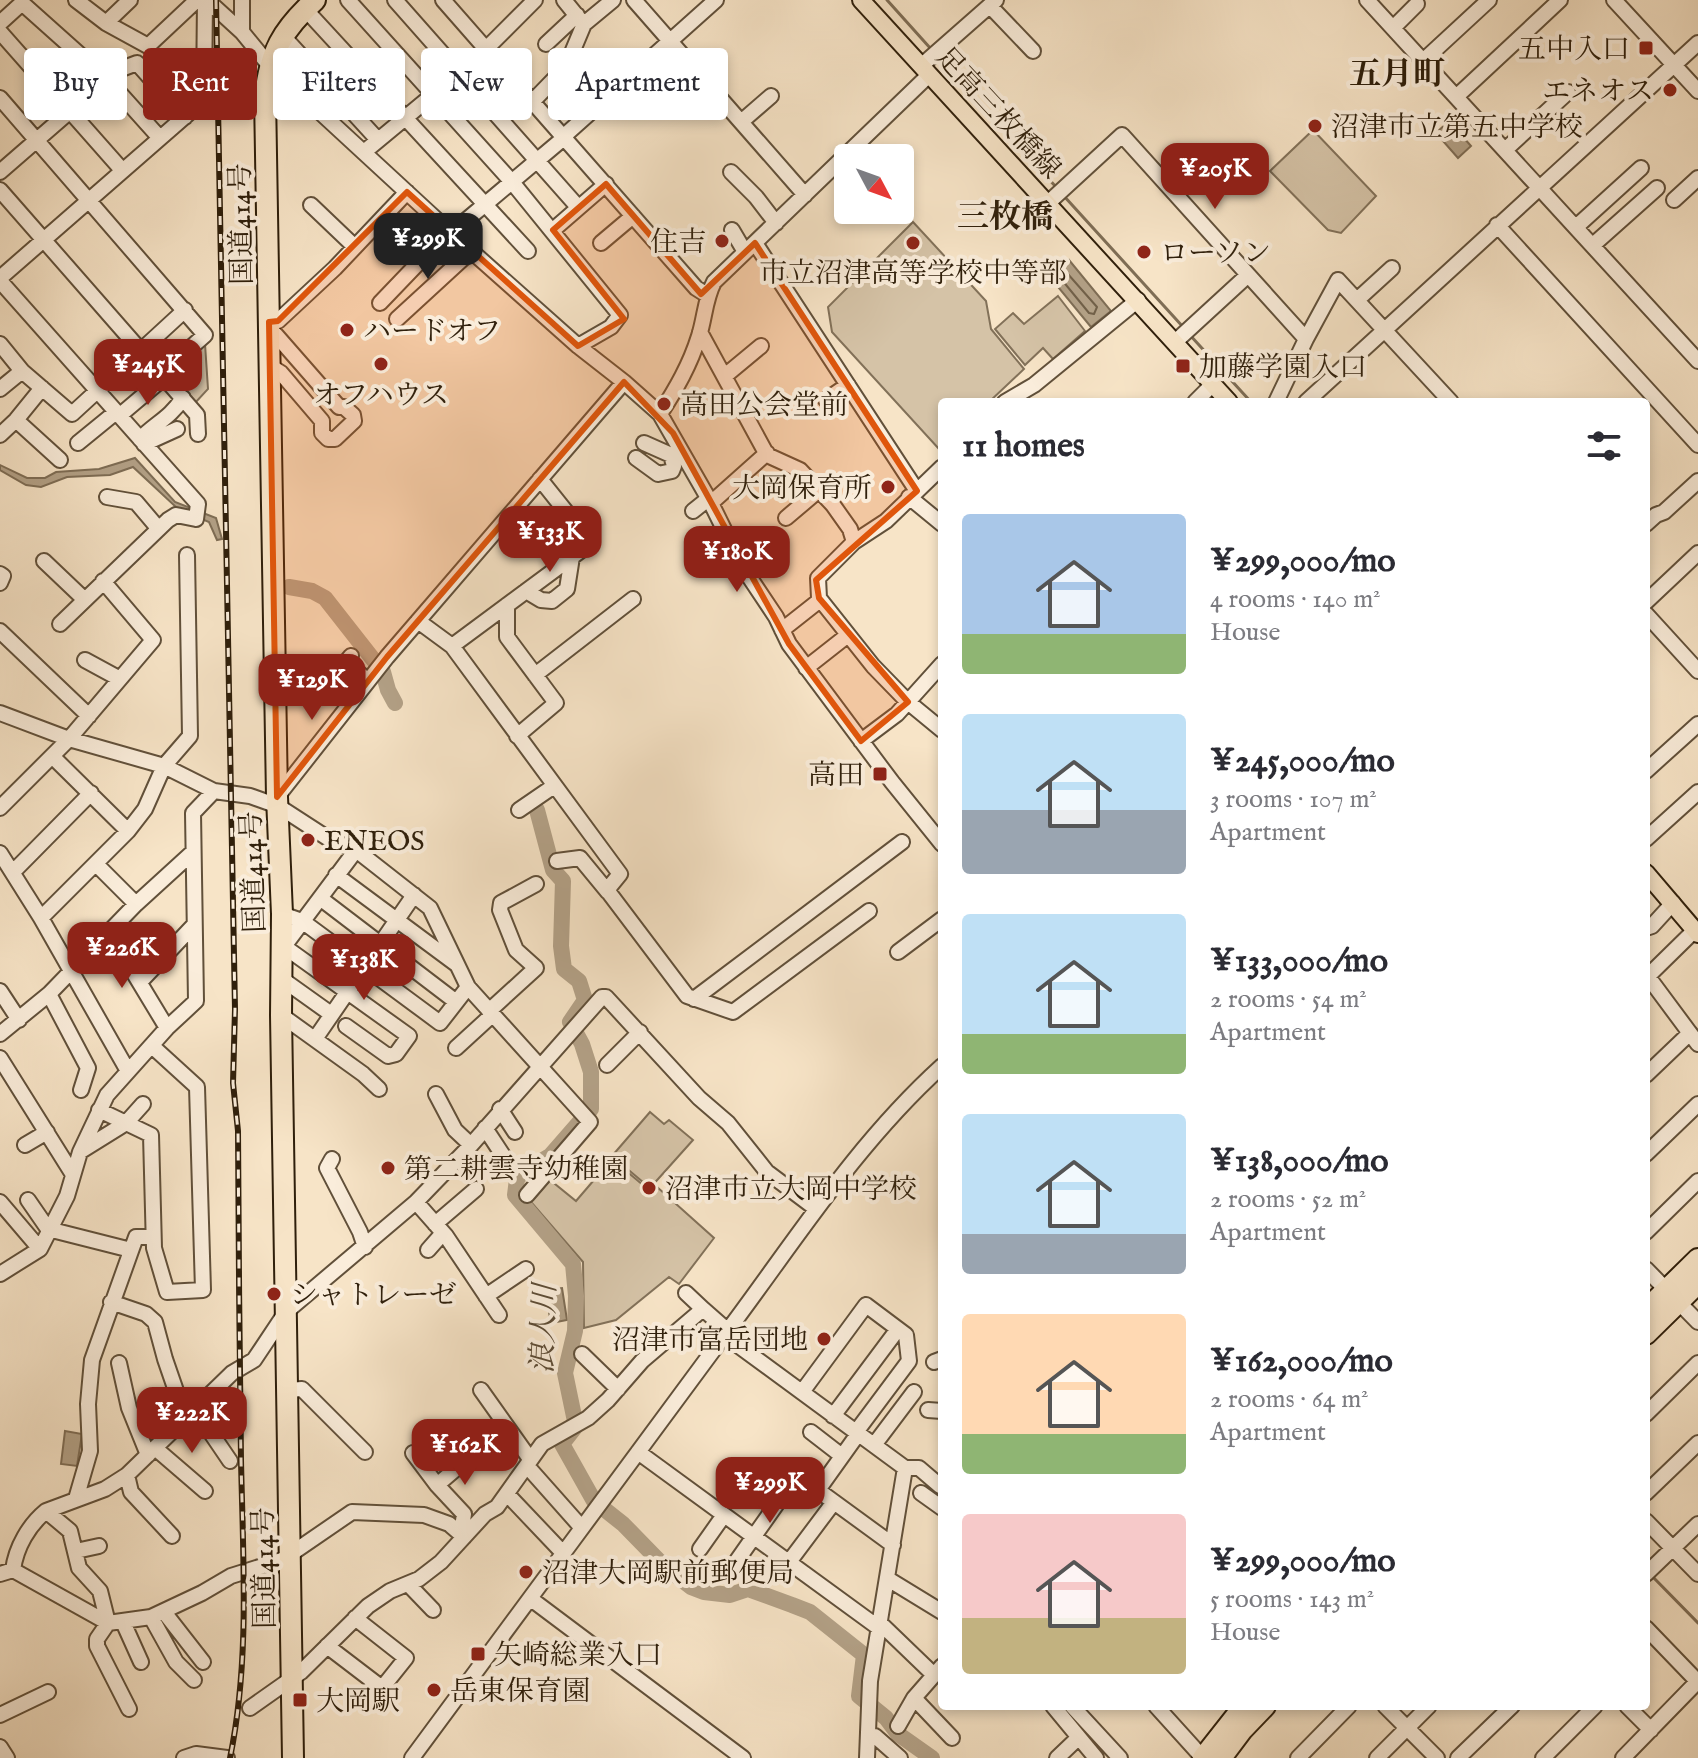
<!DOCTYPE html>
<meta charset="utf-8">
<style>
body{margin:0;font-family:"IM FELL English","Noto Serif JP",serif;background:#f7f7f7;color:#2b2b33;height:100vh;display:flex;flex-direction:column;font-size:30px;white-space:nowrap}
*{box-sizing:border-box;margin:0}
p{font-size:26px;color:#7c7c81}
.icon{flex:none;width:44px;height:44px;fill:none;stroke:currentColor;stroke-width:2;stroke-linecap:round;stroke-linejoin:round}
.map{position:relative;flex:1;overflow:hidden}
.panel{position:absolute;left:938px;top:398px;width:712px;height:1312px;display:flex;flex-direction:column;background:#fff;border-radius:8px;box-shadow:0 4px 12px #0003}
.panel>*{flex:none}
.guide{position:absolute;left:24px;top:48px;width:760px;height:72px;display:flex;gap:16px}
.needle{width:52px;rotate:131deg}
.tools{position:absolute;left:834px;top:144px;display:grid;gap:16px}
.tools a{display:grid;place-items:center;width:80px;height:80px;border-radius:8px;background:#fff;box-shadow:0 4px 12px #0003;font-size:40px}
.price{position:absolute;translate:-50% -68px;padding:0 18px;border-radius:16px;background:#8f2418;color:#fff;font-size:26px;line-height:52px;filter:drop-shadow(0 2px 4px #0008)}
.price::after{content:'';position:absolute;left:50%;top:48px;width:24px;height:18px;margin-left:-12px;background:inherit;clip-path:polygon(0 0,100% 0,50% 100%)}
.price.selected{background:#222;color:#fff}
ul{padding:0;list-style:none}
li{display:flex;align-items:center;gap:24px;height:200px;padding:0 24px}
li span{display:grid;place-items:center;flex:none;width:224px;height:160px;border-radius:8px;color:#555}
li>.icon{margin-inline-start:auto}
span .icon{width:96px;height:96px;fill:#fffc;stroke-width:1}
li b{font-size:34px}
h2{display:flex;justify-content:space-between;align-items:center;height:96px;padding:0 24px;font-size:34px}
.tag{padding:0 28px;border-radius:8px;background:#fff;box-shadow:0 4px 12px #0003;font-size:28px;line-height:72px}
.tag.selected{background:#8f2418;color:#fff}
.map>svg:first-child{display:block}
</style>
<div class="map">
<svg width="1698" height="1758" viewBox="0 0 1698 1758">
<rect width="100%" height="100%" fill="#f7e4c7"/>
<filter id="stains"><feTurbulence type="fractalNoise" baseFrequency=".0025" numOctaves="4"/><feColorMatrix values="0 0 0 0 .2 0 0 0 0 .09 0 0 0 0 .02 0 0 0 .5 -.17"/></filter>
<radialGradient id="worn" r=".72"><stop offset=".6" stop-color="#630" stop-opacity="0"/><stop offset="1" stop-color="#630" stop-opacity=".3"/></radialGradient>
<path fill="#d5c3a7" stroke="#827159" stroke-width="2" d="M1313,130L1376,196L1341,233L1328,230L1270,171Z
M913,222L986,301L991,329L1024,369L989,402H942V446L939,449L832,332L828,307Z
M1058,296L1085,331L1053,359L1043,348L1025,365L995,329L1013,313L1024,324Z
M205,344L208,389L195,403L170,376Z
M650,1112L664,1124L669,1120L693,1140L650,1188L612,1156Z
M612,1159L650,1191L656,1186L714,1238L679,1284L669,1277L616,1320L584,1328L583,1262L531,1202L550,1180L576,1201Z"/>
<path fill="#b3a187" stroke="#7e6d55" stroke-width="2" d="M1449,121L1471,146L1458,158L1436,133Z
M1069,260L1111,311L1091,327L1049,276Z
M135,458L175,502L216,518L222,539L217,540L209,522L178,509L133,467L110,475L67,477L41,487L26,485L0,470V465L27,478H45L56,472L99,469Z
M562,1288L567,1320L551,1323L545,1290Z
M65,1431L82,1434L77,1466L61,1464Z"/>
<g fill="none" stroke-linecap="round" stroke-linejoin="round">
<path stroke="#716049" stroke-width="2" d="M1067,273L1097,307L1094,314L1089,313L1062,280V276Z"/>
<path stroke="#7e6d55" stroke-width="3" d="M887,0L931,49
M940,59L1056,187
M1063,195L1184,328
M1189,334L1251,402
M1650,1574L1698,1623"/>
<path stroke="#b3a187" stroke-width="16" d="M289,587L312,591L325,598L383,672L388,690L395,703
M537,810L553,870L563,881L561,946L564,969L579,981L585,1000L570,1022L582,1044L591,1072V1109L550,1156L524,1171L517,1179L515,1195L573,1264L576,1296L575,1331L565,1373L576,1426L562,1444L594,1501L623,1524L665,1567L691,1587L704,1592L730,1595L748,1589L792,1605L810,1612L864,1655L859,1696L886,1718L898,1734L932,1758"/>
<defs>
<path id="minor" d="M76,0L106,23L148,46L197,0
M207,0L242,32L269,65L451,233L578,346L624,382L660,414L711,503L742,566L776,617L789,644L892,782L942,844
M348,0L512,182L620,315L611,327L578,346
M395,0L578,207
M443,0L696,288L707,295
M564,0L581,21
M634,0L805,195
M1367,0L1698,361
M1614,0L1698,91
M990,6L1033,51
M305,9L528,251
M0,23L22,3L107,79L159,137
M106,23L130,0
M1393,28L1417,4
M0,32L122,170
M242,32V0
M283,36L378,140
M546,44L577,15
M486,49L535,0
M1423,61L1489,0
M921,66L996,0
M1456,97L1560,0
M0,98L205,335L162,373
M533,101L566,67L584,24L613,0
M741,122L771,96
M564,136L716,0
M1505,150L1568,92
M364,152L487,50
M0,172L107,79L116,71L137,63L185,117
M731,172L756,197L776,223
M0,190L197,415L198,434
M1674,200L1698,178
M1048,203L1122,135L1306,339L1276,402
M311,205L355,247
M1497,225L1698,445
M1576,227L1641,168
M553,230L606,184
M732,230L745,252
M451,233L565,137
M601,243L633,216
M755,243L917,491
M1593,245L1657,188
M0,278L197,106L204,96L205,0
M0,281L198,504L196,519L176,515L168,520L60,624
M1357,300L1392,268
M380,303L449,231
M397,319L471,251
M269,322L278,321L335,268L407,192
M269,330L276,335L339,407H344L353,415L354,421L335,439H328L322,433V421L281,373L270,366
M700,332L767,455L800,470L833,505L850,529L854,542L818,578L819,598L873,666L908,702L942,730
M1306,339L1338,280L1451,402
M1175,342L1248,275
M0,344L22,371L72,414L185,310
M726,375L761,346
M0,389L22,371
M826,400L848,385
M1005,402L1034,385L1138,300
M1195,402L1213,384
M1306,402L1698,43
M660,414C676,389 690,365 699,336C705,317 705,299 714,282L929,75
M119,416L165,377
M16,420L60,460
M0,435L16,420L42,388
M140,439C157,422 169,419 183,398
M78,443L116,412
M144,444L177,429
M636,458L658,474L672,471L674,466L671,455L644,443
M540,479L591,543L452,646L620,874L607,890L687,996L733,1012L869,911
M107,497L136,502L158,528
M909,497L942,524
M711,503L767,453
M693,511L708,499
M786,518L819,490
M1646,524L1656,515L1664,512L1698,481
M854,542L886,521L942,467
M44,561L85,600
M0,574L3,576L0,583
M526,591L541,600L552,601L567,589L572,557
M1646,602L1698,553
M507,605V637L556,703L517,736
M1646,614L1698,671
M418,621L452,646
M782,630L820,600
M0,631L89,716
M351,656L346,662L368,681
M85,660L120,679
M806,668L848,635
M535,675L633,599
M0,713L69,739L164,766L214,791L250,796L278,806L332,841L356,850L430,908L468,987L590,1122L527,1195
M861,741L897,714L942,664
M52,756L128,831
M1646,771L1698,724
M277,797L387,657L624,382
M0,808L69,739L153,640L103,581
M519,810L554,786
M1646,839L1698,792
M0,853L41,918L128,1071
M557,861L580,858L608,892
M96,864L136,904
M13,872L91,793
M336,875L456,964
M320,898L455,1001
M282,914L302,921L440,1023L468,987
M41,918L128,831L145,809L164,766L190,736L187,555
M1646,928L1652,926L1673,903
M109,932L167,1028
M282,945L409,1036L396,1054L388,1056L346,1026
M285,945L356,850
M898,952L942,919
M1646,974L1698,1044
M1646,978L1695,930
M282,979L331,1014
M140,982L194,925
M0,991L19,1020
M49,994L88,1068L81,1090
M694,999L902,842
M489,1011L536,968L516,950L500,910L501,903L536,884
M281,1015L363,1074L379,1089
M0,1034L49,994L136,904L193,852
M315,1039L414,895
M456,1048L492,1015
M0,1058L72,1173
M607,1065L640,1032
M1646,1075L1690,1033
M436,1094L455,1130L471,1145
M500,1109L515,1132
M99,1110L151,1135L154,1248L167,1292L203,1290L197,1087L152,1046
M485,1128L506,1160
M25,1145L47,1132
M81,1151L126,1123L143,1104
M1646,1154L1698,1104
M332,1159L327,1168L360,1232L365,1247
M28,1200L48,1229L131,1250
M0,1202L40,1249
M416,1202L446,1236L499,1315
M435,1224L476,1189
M1646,1232L1698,1181
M428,1250L443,1233
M1646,1269L1698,1322
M0,1274L40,1249L67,1196L80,1152L107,1095L167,1028L196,1001L193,813L214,791
M686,1293L703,1309
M486,1296L526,1269
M111,1302L146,1314L155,1322L165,1359L185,1417
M724,1335L905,1468L870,1681L867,1758
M582,1354L618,1389
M934,1362L942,1359
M119,1363L129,1408L148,1455
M288,1390L302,1389L365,1452
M481,1390L530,1459
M802,1392L866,1305L906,1335L909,1361L856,1432
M194,1408L230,1461
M928,1410L942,1411
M1646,1414L1698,1363
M833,1416L898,1329
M811,1432L842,1456
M874,1445L914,1392
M155,1448L205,1491
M638,1452L879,1628
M413,1453L437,1485L464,1514L461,1534
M527,1466L582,1528
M905,1468H919L940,1486
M127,1475L131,1492L172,1536
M437,1485L472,1455
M818,1490L858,1434
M921,1493L942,1508
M1646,1493L1698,1443
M507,1494L564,1554
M76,1499L90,1451L88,1404L92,1360L136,1237H153
M46,1511L70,1531L79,1568L100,1591L108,1623L97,1639V1646L129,1709
M1646,1521L1698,1574
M700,1549L724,1515
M76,1551L99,1546
M789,1562L834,1502
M13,1570C16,1547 29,1525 46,1511L105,1489L127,1475L232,1373L254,1360L286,1312L416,1202L471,1145L602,997H606L699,1098L728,1123L767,1172L815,1208
M729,1572L797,1475L893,1545
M0,1574L13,1570L108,1623L151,1617L202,1593L231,1576L282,1560L352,1512L424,1515L449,1524L464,1537
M1646,1574L1698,1524
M888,1579L942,1612
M408,1584L433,1610
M531,1599L743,1758
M164,1612L203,1662
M151,1617L176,1662L194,1680
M123,1622L141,1662
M880,1623L934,1675
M1646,1628L1698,1682
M327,1646L382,1688L406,1658L355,1618
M914,1698L952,1738
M1053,1706L1096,1758
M1072,1706L1120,1758
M1156,1706L1203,1758
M1385,1706L1437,1758
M1627,1706L1651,1730
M250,1708L301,1672L368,1606L390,1591L419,1579L441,1562L485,1514L497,1507L542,1444L588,1418L608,1400L642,1361L703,1309L728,1331
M0,1715L48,1692
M898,1726L914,1698L942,1666
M875,1736L900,1758
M0,1747L7,1758
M184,1758L196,1754L227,1758
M412,1758C518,1615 623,1472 729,1329C797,1238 857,1143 942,1066
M1057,1758L1078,1738
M1298,1758L1349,1706
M1377,1758L1429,1706
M1458,1758L1512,1706
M1543,1758L1595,1706
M1623,1758L1698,1681"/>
<path id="major" d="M861,0L1229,402
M1646,873L1698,934"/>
<path id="highway" d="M1646,1310L1698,1259
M1646,1334L1698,1283
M293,1758L281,1015L282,914L277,797L265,96C270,52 282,30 315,0
M1203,1758L1244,1706
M1221,1758L1242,1730L1265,1706"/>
</defs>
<use href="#minor" stroke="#61503a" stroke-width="18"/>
<use href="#major" stroke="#2f1f0b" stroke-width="20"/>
<use href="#highway" stroke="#2f1f0b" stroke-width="24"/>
<use href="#minor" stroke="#faeddb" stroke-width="14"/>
<use href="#major" stroke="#f7e4c7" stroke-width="16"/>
<use href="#highway" stroke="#f7e4c7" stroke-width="20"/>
<defs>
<path id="rail" d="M216,0L235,1009L233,1083L238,1131C239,1241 239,1350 241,1460C243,1559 250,1661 230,1758"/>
</defs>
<use href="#rail" stroke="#2f1f0b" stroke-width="6"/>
<use href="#rail" stroke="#faeddb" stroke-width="3" stroke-dasharray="9" stroke-linecap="butt"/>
</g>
<path fill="#df560c" fill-opacity="0.2" stroke="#df560c" stroke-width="6" stroke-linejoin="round" d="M606,184L701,294L755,243L917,491L816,580L819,598L908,702L861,741L789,644L673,433L624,382L387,657L277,797L269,322L278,321L407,192L578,346L624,319L553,230Z"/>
<g fill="#8f2418" stroke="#faeddb" stroke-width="3">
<rect x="1638" y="40" width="16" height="16" rx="4"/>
<circle cx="1670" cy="90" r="8"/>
<circle cx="1315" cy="126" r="8"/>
<circle cx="722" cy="241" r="8"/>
<circle cx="913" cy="243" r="8"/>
<circle cx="1144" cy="252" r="8"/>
<circle cx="347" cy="330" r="8"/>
<circle cx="381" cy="364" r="8"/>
<rect x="1175" y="358" width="16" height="16" rx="4"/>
<circle cx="664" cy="404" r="8"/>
<circle cx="888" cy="487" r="8"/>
<rect x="872" y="766" width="16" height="16" rx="4"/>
<circle cx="308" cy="840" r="8"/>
<circle cx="388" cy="1168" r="8"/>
<circle cx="649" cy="1188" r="8"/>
<circle cx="274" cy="1294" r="8"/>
<circle cx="824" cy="1339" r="8"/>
<circle cx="526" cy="1572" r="8"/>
<rect x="470" y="1646" width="16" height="16" rx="4"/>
<circle cx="434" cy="1690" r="8"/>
<rect x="292" y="1692" width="16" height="16" rx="4"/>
</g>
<g text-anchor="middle" stroke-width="8" stroke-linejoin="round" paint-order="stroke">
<g font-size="28" fill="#2f1f0b" stroke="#faeddb" text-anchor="start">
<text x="1630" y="58" text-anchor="end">五中入口</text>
<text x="1654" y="100" text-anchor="end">エネオス</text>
<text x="1331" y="136">沼津市立第五中学校</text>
<text x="706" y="251" text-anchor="end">住吉</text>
<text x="1160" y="262">ローソン</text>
<text x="913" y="282" text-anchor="middle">市立沼津高等学校中等部</text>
<text x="363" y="340">ハードオフ</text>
<text x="1199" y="376">加藤学園入口</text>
<text x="381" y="404" text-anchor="middle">オフハウス</text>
<text x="680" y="414">高田公会堂前</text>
<text x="872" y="497" text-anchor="end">大岡保育所</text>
<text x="864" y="784" text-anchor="end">高田</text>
<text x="324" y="850">ENEOS</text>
<text x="404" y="1178">第二耕雲寺幼稚園</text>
<text x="665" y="1198">沼津市立大岡中学校</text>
<text x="290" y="1304">シャトレーゼ</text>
<text x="808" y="1349" text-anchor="end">沼津市富岳団地</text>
<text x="542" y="1582">沼津大岡駅前郵便局</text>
<text x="494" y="1664">矢崎総業入口</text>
<text x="450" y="1700">岳東保育園</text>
<text x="316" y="1710">大岡駅</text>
</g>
<g font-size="28" fill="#2f1f0b" stroke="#faeddb">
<text transform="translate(999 112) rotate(47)" y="10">足高三枚橋線</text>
<text transform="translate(240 224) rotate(-91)" y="10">国道414号</text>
<text transform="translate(252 872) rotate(-92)" y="10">国道414号</text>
<text transform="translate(263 1568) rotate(-91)" y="10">国道414号</text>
</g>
<g font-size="30" font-style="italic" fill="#5d4c36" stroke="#faeddb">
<text transform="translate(543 1329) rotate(-88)" y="10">浪人川</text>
</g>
<g font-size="32" font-weight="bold" fill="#2f1f0b" stroke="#faeddb">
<text x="1397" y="84">五月町</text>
<text x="1005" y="227">三枚橋</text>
</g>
</g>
<rect width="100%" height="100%" filter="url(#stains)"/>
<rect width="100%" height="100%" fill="url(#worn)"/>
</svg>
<div class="tools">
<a><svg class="needle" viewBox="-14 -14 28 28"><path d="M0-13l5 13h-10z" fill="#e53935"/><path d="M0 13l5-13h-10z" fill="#7c7c81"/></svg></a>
</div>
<b class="price" style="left:1215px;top:211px">¥205K</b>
<b class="price selected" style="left:428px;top:281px">¥299K</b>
<b class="price" style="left:148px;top:407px">¥245K</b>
<b class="price" style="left:550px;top:574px">¥133K</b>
<b class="price" style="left:737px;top:594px">¥180K</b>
<b class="price" style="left:312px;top:722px">¥129K</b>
<b class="price" style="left:122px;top:990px">¥226K</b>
<b class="price" style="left:364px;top:1002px">¥138K</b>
<b class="price" style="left:192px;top:1455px">¥222K</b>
<b class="price" style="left:465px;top:1487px">¥162K</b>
<b class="price" style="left:770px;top:1525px">¥299K</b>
<div class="guide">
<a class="tag">Buy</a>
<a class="tag selected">Rent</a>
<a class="tag">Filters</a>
<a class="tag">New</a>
<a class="tag">Apartment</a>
</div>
<section class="panel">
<h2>11 homes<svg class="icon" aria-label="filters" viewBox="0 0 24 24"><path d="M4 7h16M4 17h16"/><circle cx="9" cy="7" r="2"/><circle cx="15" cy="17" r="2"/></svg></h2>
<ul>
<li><span style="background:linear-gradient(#a9c7e8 75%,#8fb573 0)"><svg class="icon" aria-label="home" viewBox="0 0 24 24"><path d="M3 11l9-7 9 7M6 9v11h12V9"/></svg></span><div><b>¥299,000/mo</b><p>4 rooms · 140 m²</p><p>House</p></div></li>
<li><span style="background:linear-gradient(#bfe0f5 60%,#9aa5b1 0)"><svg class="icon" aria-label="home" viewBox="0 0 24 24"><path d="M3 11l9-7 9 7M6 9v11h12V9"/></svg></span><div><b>¥245,000/mo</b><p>3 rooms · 107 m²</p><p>Apartment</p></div></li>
<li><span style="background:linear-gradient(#bfe0f5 75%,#8fb573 0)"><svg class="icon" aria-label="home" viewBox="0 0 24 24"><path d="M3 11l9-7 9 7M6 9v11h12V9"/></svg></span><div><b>¥133,000/mo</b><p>2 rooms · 54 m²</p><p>Apartment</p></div></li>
<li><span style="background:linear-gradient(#bfe0f5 75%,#9aa5b1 0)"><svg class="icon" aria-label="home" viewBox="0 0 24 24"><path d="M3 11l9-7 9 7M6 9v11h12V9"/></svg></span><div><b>¥138,000/mo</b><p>2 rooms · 52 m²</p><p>Apartment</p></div></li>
<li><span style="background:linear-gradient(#ffd9b3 75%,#8fb573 0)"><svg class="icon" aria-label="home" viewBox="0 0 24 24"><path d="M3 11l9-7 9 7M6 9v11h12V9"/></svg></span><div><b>¥162,000/mo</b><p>2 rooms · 64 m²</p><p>Apartment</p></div></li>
<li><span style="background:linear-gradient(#f6c9c9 65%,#c2b280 0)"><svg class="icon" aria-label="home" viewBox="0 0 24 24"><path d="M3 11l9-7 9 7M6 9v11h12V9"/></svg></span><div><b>¥299,000/mo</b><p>5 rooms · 143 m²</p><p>House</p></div></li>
</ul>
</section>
</div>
